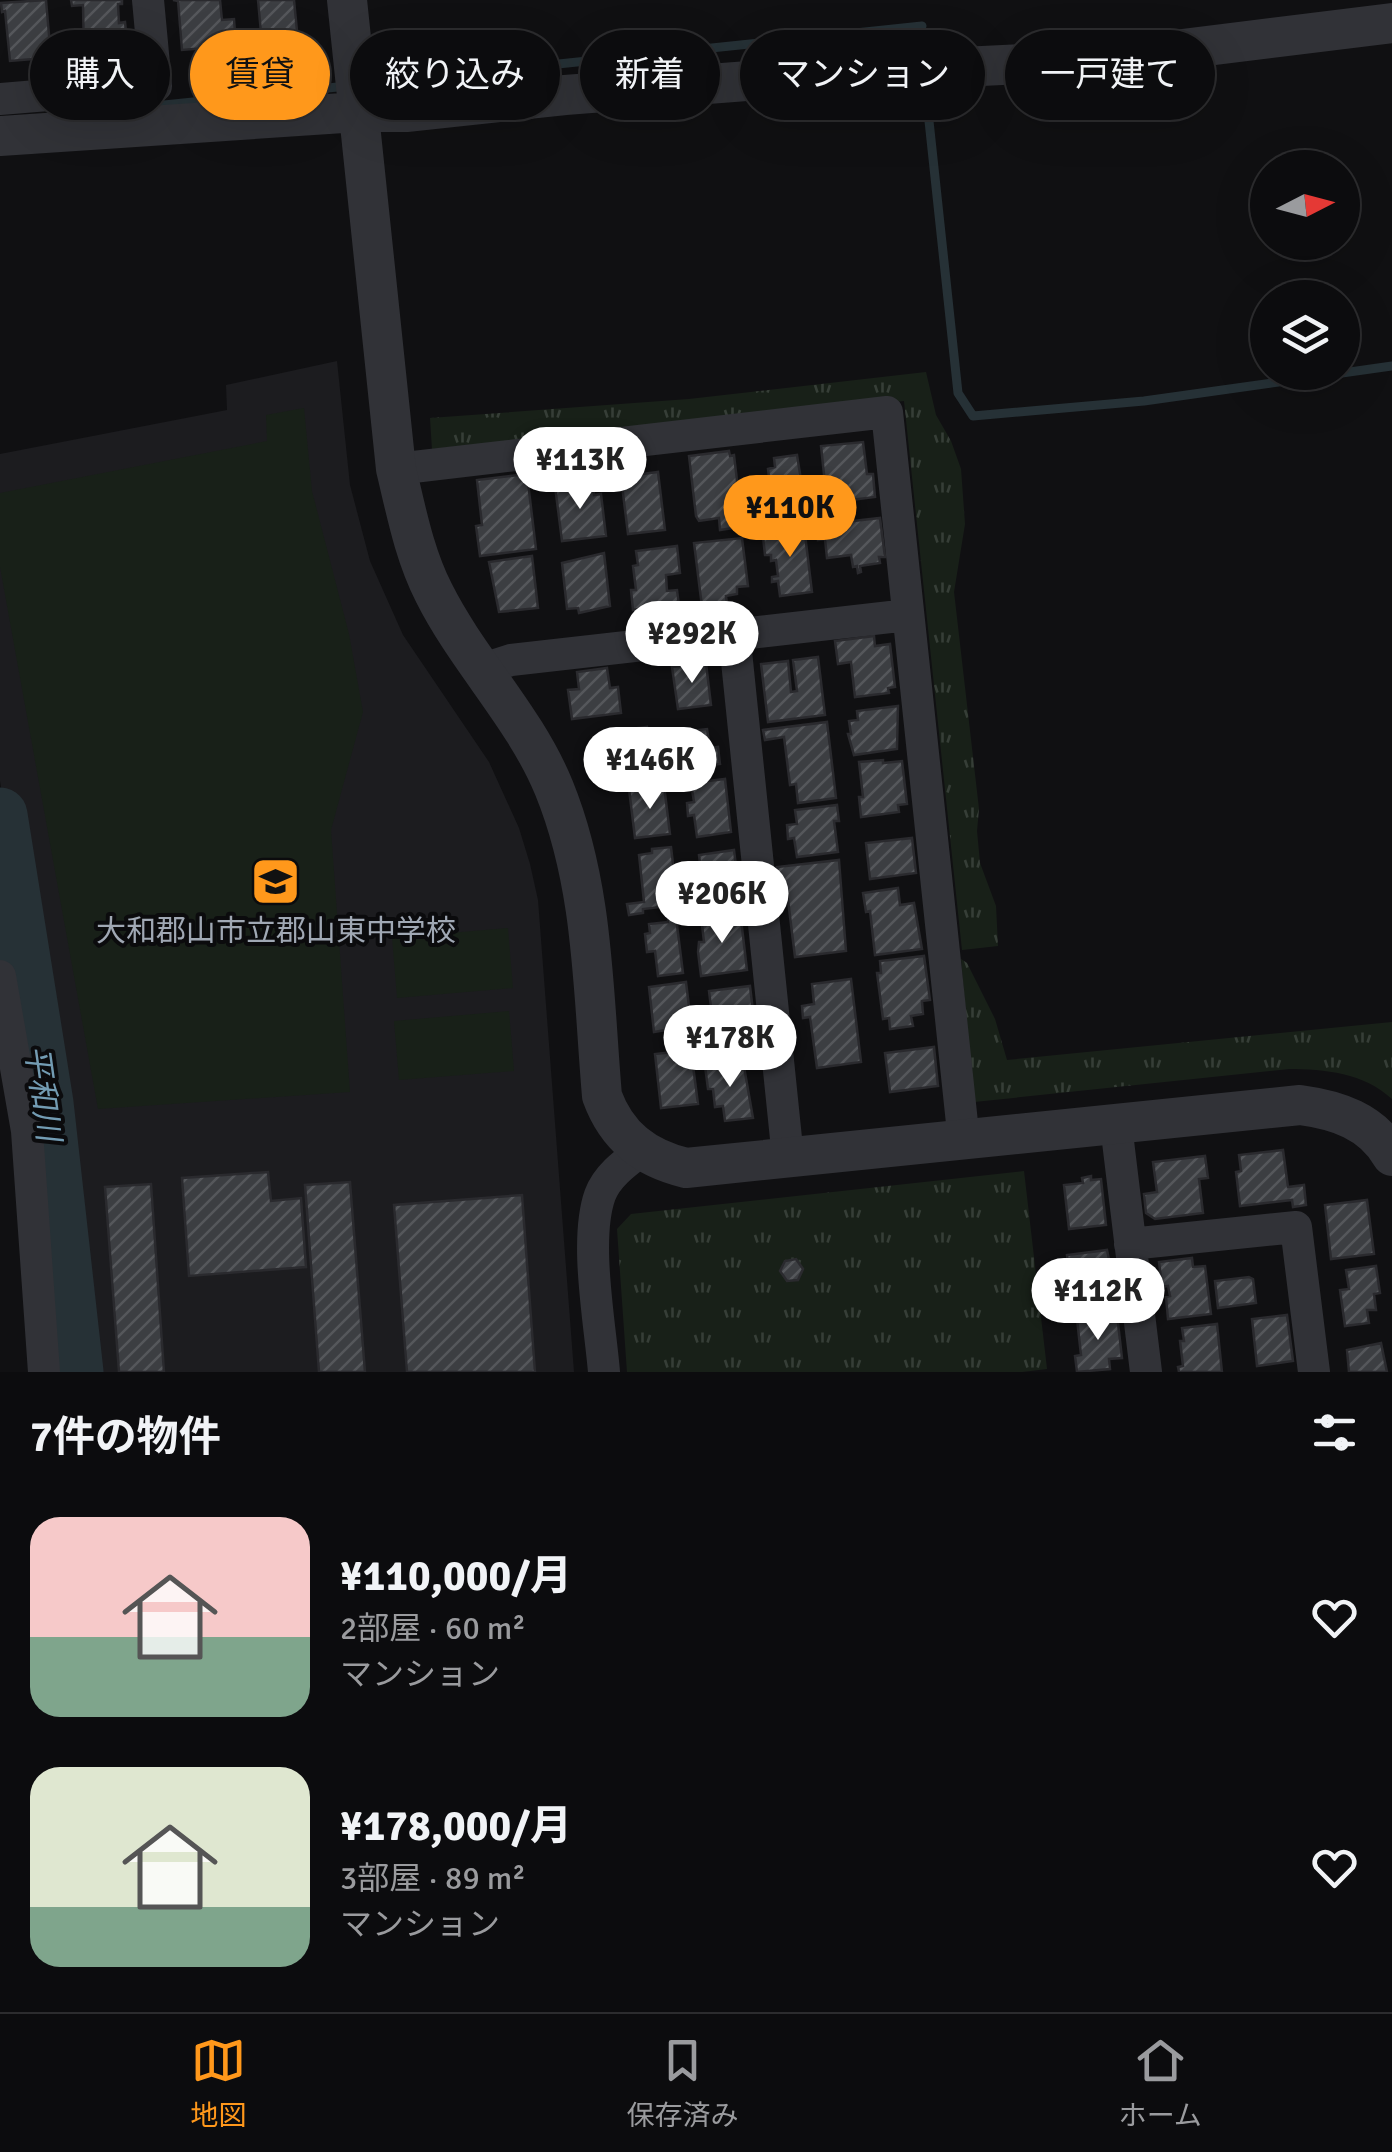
<!DOCTYPE html>
<html lang="ja">
<meta charset="utf-8">
<style>
body{margin:0;font-family:Signika,"Noto Sans JP",sans-serif;background:#1a1a1c;color:#f1f3f6;height:100vh;display:flex;flex-direction:column;font-size:38px;white-space:nowrap}
*{box-sizing:border-box;margin:0}
p{font-size:32px;color:#9a9b9e}
.icon{flex:none;width:55px;height:55px;fill:none;stroke:currentColor;stroke-width:2;stroke-linecap:round;stroke-linejoin:round}
.map{position:relative;height:1372px;overflow:hidden}
.details{display:flex;flex-direction:column;background:#0c0c0e;flex:1}
.details>*{flex:none}
.guide{position:absolute;left:30px;top:30px;width:1332px;height:90px;display:flex;gap:20px}
.needle{width:65px;rotate:84deg}
.buttons{position:absolute;left:1250px;top:150px;display:grid;gap:20px}
.buttons a{display:grid;place-items:center;width:110px;height:110px;border-radius:50%;background:#0c0c0e;box-shadow:0 10px 40px #0002,0 0 0 2px #2c2c2e;font-size:50px}
.price{position:absolute;translate:-50% -85px;padding:0 22px;border-radius:35px;background:#fff;color:#222;font-size:32px;line-height:65px;filter:drop-shadow(0 2px 5px #0008)}
.price::after{content:'';position:absolute;left:50%;top:60px;width:30px;height:22px;margin-left:-15px;background:inherit;clip-path:polygon(0 0,100% 0,50% 100%)}
.price.active{background:#ff981b;color:#111}
ul{padding:0;list-style:none}
li{display:flex;align-items:center;gap:30px;height:250px;padding:0 30px}
li span{display:grid;place-items:center;flex:none;width:280px;height:200px;border-radius:30px;color:#555}
li>.icon{margin-inline-start:auto}
span .icon{width:120px;height:120px;fill:#fffc;stroke-width:1}
li b{font-size:42px}
h2{display:flex;justify-content:space-between;align-items:center;height:120px;padding:0 30px;font-size:42px}
.chip{padding:0 35px;border-radius:45px;background:#0c0c0e;box-shadow:0 10px 40px #0002,0 0 0 2px #2c2c2e;font-size:35px;line-height:90px}
.chip.active{background:#ff981b;color:#111}
.dock{display:flex;justify-content:space-around;align-items:center;height:140px;border-top:2px solid #2c2c2e;background:#0c0c0e;font-size:28px;color:#9a9b9e}
.dock a{display:grid;justify-items:center;gap:5px}
.dock .active{color:#ff981b}
.map>svg:first-child{display:block}
</style>
<div class="map">
<svg width="1392" height="1372" viewBox="0 0 1392 1372">
<defs>
<pattern id="grass-tufts" width="24" height="20" patternUnits="userSpaceOnUse" patternTransform="scale(2.5)"><rect width="24" height="20" fill="#182018"/><path d="M3 7l-1-3M5 7V3M7 7l1-3M15 17l-1-3M17 17v-4M19 17l1-3" fill="none" stroke="#363e37"/></pattern>
<pattern id="building-hatch" width="6" height="6" patternUnits="userSpaceOnUse" patternTransform="scale(2.5)"><rect width="6" height="6" fill="#3c3e42"/><path d="M-1 1l2-2M0 6l6-6M5 7l2-2" fill="none" stroke="#55575b"/></pattern>
</defs>
<rect width="100%" height="100%" fill="#101012"/>
<path fill="#1c1c1f" d="M337,361L350,485L370,561L403,635L489,762L519,828L530,864L538,900L574,1372H82L64,1136L0,781V454L227,410L226,385Z"/>
<path fill="url(#grass-tufts)" d="M926,372L936,415L951,441L961,469L965,524L954,592L979,809L977,831L980,863L996,906L998,946L962,950L904,401L432,449L430,418L689,399Z
M961,959L967,963L995,1019L1007,1060L1392,1022V1099C1364,1073 1325,1069 1289,1069L974,1102Z
M1024,1171L1047,1369L1022,1372H627L617,1229L631,1214Z"/>
<path fill="#182018" d="M304,408L312,491L349,634L363,712L331,830L350,1092L98,1109L0,567V493L267,441L266,415Z
M508,928L513,988L397,998L392,938Z
M509,1011L514,1071L399,1080L394,1021Z"/>
<g fill="none" stroke-linecap="round" stroke-linejoin="round">
<path stroke="#263136" stroke-width="9" d="M367,84L922,26
M164,105L347,86
M929,121L958,393L973,416L1144,401L1392,366"/>
<path stroke="#263136" stroke-width="55" d="M0,815L46,1103L76,1372"/>
</g>
<path fill="url(#building-hatch)" stroke="#2a2a2e" stroke-width="2.5" d="M46,0L50,46L45,47V58L10,61L5,11L2,12L1,3Z
M71,0H122V4H118L119,23L125,22L127,40L121,41L123,59L110,60V55L84,57L83,5L72,6Z
M173,0H220L222,20L234,19L235,32L216,34L217,47L182,50L178,1Z
M258,0H294L298,41L262,44Z
M863,442L867,474H873L875,497L827,503L821,446Z
M729,451L730,456L734,455L741,514H738L740,527L720,530L719,518L699,521L696,516L689,456Z
M797,455L807,517L752,524L747,485L763,483L766,505L772,504L768,469L775,467L774,458Z
M642,467V474L658,472L665,530L628,534L620,469Z
M527,474L536,549L480,556L476,526L482,525L477,480Z
M593,481L594,495L601,494L606,536L562,541L555,486Z
M880,518L885,557H879L880,563L860,566L861,572L858,573L857,566L853,567L851,555L827,558L825,539L818,540L817,525Z
M804,526L812,592L780,596L778,581L772,582V577L778,576L776,560L771,561V555H765L763,537L778,535V529Z
M742,538L748,586L737,587V594L726,596L727,604L702,607L694,543Z
M677,546L680,573L666,575L667,591L677,590L680,613L652,616L650,607L633,610L631,590H636L633,566L638,565L636,551Z
M604,553L610,606L579,613L578,608L567,609L562,563Z
M532,556L538,608L499,612L489,562Z
M874,636L875,646L890,644L895,687L888,688L889,693L855,697L851,662L838,664L835,641Z
M818,657L825,715L768,722L761,664L788,661L791,692L797,691L793,660Z
M706,663L711,705L678,709L672,667Z
M607,668L610,688L618,687L621,713L572,719L568,690L579,689L577,672Z
M898,706L897,749L854,755L848,734H851L849,721L858,720L857,711Z
M827,722L836,798L798,803L796,784L790,785L784,737L765,740L763,730Z
M647,727L651,759H647L648,768L611,773L606,732Z
M707,729L710,748L718,747L720,764L675,770L670,733Z
M883,760V763L902,761L907,804L898,805L899,812L861,817L859,797H863L859,762Z
M725,779L731,832L697,837L694,815L688,816L687,803L694,802L691,783Z
M664,785L670,834L635,838L629,789Z
M837,805L839,821H834L838,852L797,857L794,838L788,839L787,825L797,824L795,810Z
M912,838L916,873L870,879L866,843Z
M671,847L678,905L643,909V913L629,915L627,904L644,902L639,855L652,853V849Z
M734,850L739,890H743L745,903L722,906L720,890L703,892L699,855Z
M839,860L846,951L795,957L786,884L779,885L777,867Z
M898,888L900,905L914,903L922,949L875,955L870,911L866,912L863,893Z
M720,914L721,921L741,919L747,970L701,976L698,952L699,942H704L701,916Z
M676,917L683,973L658,976L655,951L647,952L645,934L650,933L649,924L668,922V918Z
M924,956L930,1000L922,1001L923,1014L911,1016L913,1026L890,1029L889,1018L883,1019L877,973H881L880,961Z
M851,979L861,1062L817,1068L810,1017L803,1018L802,1006L814,1004L812,984Z
M686,982L693,1039L668,1042L666,1030L654,1032L649,987Z
M750,986L756,1036L715,1041L709,991Z
M934,1047L938,1086L890,1092L885,1053Z
M691,1050L698,1104L661,1108L655,1054Z
M743,1061L753,1118L725,1121L723,1106L715,1107L713,1089H708L705,1066Z
M1283,1150L1288,1187L1304,1185L1306,1205L1293,1207L1292,1200L1240,1206L1236,1172L1241,1171L1239,1155Z
M1205,1156L1208,1178L1199,1179L1203,1213L1155,1219L1146,1213L1144,1194L1157,1192L1153,1162Z
M268,1172L271,1201L301,1198L306,1267L189,1276L182,1178Z
M1091,1176V1180L1101,1179L1106,1225L1069,1229L1064,1185L1083,1183L1082,1178Z
M350,1182L365,1372H319L305,1185Z
M151,1184L164,1372H119L105,1187Z
M522,1195L535,1372H407L394,1205Z
M1367,1200L1374,1254L1331,1259L1325,1205Z
M1107,1250L1114,1283L1110,1284L1112,1300L1073,1305L1067,1255Z
M1192,1258L1193,1267L1205,1266L1211,1314L1168,1319L1166,1297L1170,1296L1168,1286L1162,1287L1159,1262Z
M796,1259L803,1269L798,1280L787,1281L780,1271L785,1261Z
M1376,1266L1380,1293L1374,1294L1376,1310H1367L1369,1323L1345,1326L1340,1290L1349,1289L1346,1270Z
M1249,1277L1253,1279L1256,1303L1218,1308L1215,1281Z
M1117,1314L1122,1358L1109,1359L1110,1369L1077,1372L1075,1356L1081,1355L1077,1319Z
M1287,1315L1293,1361L1257,1366L1252,1319Z
M1217,1324L1222,1372H1179L1178,1367L1183,1366L1180,1341H1184L1182,1328Z
M1381,1343L1387,1372H1349L1347,1350Z"/>
<g fill="none" stroke-linecap="round" stroke-linejoin="round">
<path stroke="#313237" stroke-width="32" d="M0,99L156,86L148,0
M396,469L887,412L964,1142
M734,632L788,1158
M480,670L511,660L908,615
M0,976L27,1131L44,1372
M1116,1125L1146,1372
M1130,1244L1296,1227L1314,1372
M604,1372C600,1323 584,1240 600,1195C607,1176 625,1163 641,1151"/>
<path stroke="#313237" stroke-width="40" d="M347,0L396,469C406,510 414,554 434,593C468,661 525,717 554,788C594,886 593,992 602,1096C617,1137 645,1158 686,1168L1300,1105C1337,1110 1372,1121 1392,1156
M0,136L358,112H406L565,95L878,71L1086,61L1392,23"/>
</g>
<defs>
<symbol id="school-square" viewBox="-11 -11 22 22"><rect x="-9" y="-9" width="18" height="18" rx="4" fill="#ff981b" stroke="#0b0b0d"/><path d="M0-5L7-2L0 1L-7-2ZM-4 1L0 2.5L4 1V4Q0 6-4 4Z" fill="#111"/></symbol>
</defs>
<g fill-rule="evenodd">
<use href="#school-square" x="248" y="854" width="55" height="55"/>
</g>
<g text-anchor="middle" stroke-width="8" stroke-linejoin="round" paint-order="stroke">
<g font-size="30" fill="#a0a8b4" stroke="#0b0b0d">
<text x="276" y="941">大和郡山市立郡山東中学校</text>
</g>
<g font-size="32" font-style="italic" fill="#739cb3" stroke="#0b0b0d">
<text transform="translate(43 1093) rotate(82)" y="11">平和川</text>
</g>
</g>
</svg>
<div class="buttons">
<a><svg class="needle" viewBox="-14 -14 28 28"><path d="M0-13l5 13h-10z" fill="#e53935"/><path d="M0 13l5-13h-10z" fill="#9a9b9e"/></svg></a>
<a><svg class="icon" aria-label="layers" viewBox="0 0 24 24"><path d="M12 4l9 5-9 5-9-5zM3 14l9 5 9-5"/></svg></a>
</div>
<b class="price" style="left:580px;top:512px">¥113K</b>
<b class="price active" style="left:790px;top:560px">¥110K</b>
<b class="price" style="left:692px;top:686px">¥292K</b>
<b class="price" style="left:650px;top:812px">¥146K</b>
<b class="price" style="left:722px;top:946px">¥206K</b>
<b class="price" style="left:730px;top:1090px">¥178K</b>
<b class="price" style="left:1098px;top:1343px">¥112K</b>
<div class="guide">
<a class="chip">購入</a>
<a class="chip active">賃貸</a>
<a class="chip">絞り込み</a>
<a class="chip">新着</a>
<a class="chip">マンション</a>
<a class="chip">一戸建て</a>
</div>
</div>
<section class="details">
<h2>7件の物件<svg class="icon" aria-label="filters" viewBox="0 0 24 24"><path d="M4 7h16M4 17h16"/><circle cx="9" cy="7" r="2"/><circle cx="15" cy="17" r="2"/></svg></h2>
<ul>
<li><span style="background:linear-gradient(#f6c9c9 60%,#7fa58c 0)"><svg class="icon" aria-label="home" viewBox="0 0 24 24"><path d="M3 11l9-7 9 7M6 9v11h12V9"/></svg></span><div><b>¥110,000/月</b><p>2部屋 · 60 m²</p><p>マンション</p></div><svg class="icon" aria-label="heart" viewBox="0 0 24 24"><path d="M12 20l-8-8c-3-5 5-10 8-4 3-6 11-1 8 4z"/></svg></li>
<li><span style="background:linear-gradient(#dfe7d0 70%,#7fa58c 0)"><svg class="icon" aria-label="home" viewBox="0 0 24 24"><path d="M3 11l9-7 9 7M6 9v11h12V9"/></svg></span><div><b>¥178,000/月</b><p>3部屋 · 89 m²</p><p>マンション</p></div><svg class="icon" aria-label="heart" viewBox="0 0 24 24"><path d="M12 20l-8-8c-3-5 5-10 8-4 3-6 11-1 8 4z"/></svg></li>
</ul>
</section>
<nav class="dock">
<a class="active"><svg class="icon" aria-label="map" viewBox="0 0 24 24"><path d="M3 6l6-2 6 2 6-2v14l-6 2-6-2-6 2zM9 4v14M15 6v14"/></svg>地図</a>
<a><svg class="icon" aria-label="saved" viewBox="0 0 24 24"><path d="M7 4h10v16l-5-4-5 4z"/></svg>保存済み</a>
<a><svg class="icon" aria-label="home" viewBox="0 0 24 24"><path d="M3 11l9-7 9 7M6 9v11h12V9"/></svg>ホーム</a>
</nav>
